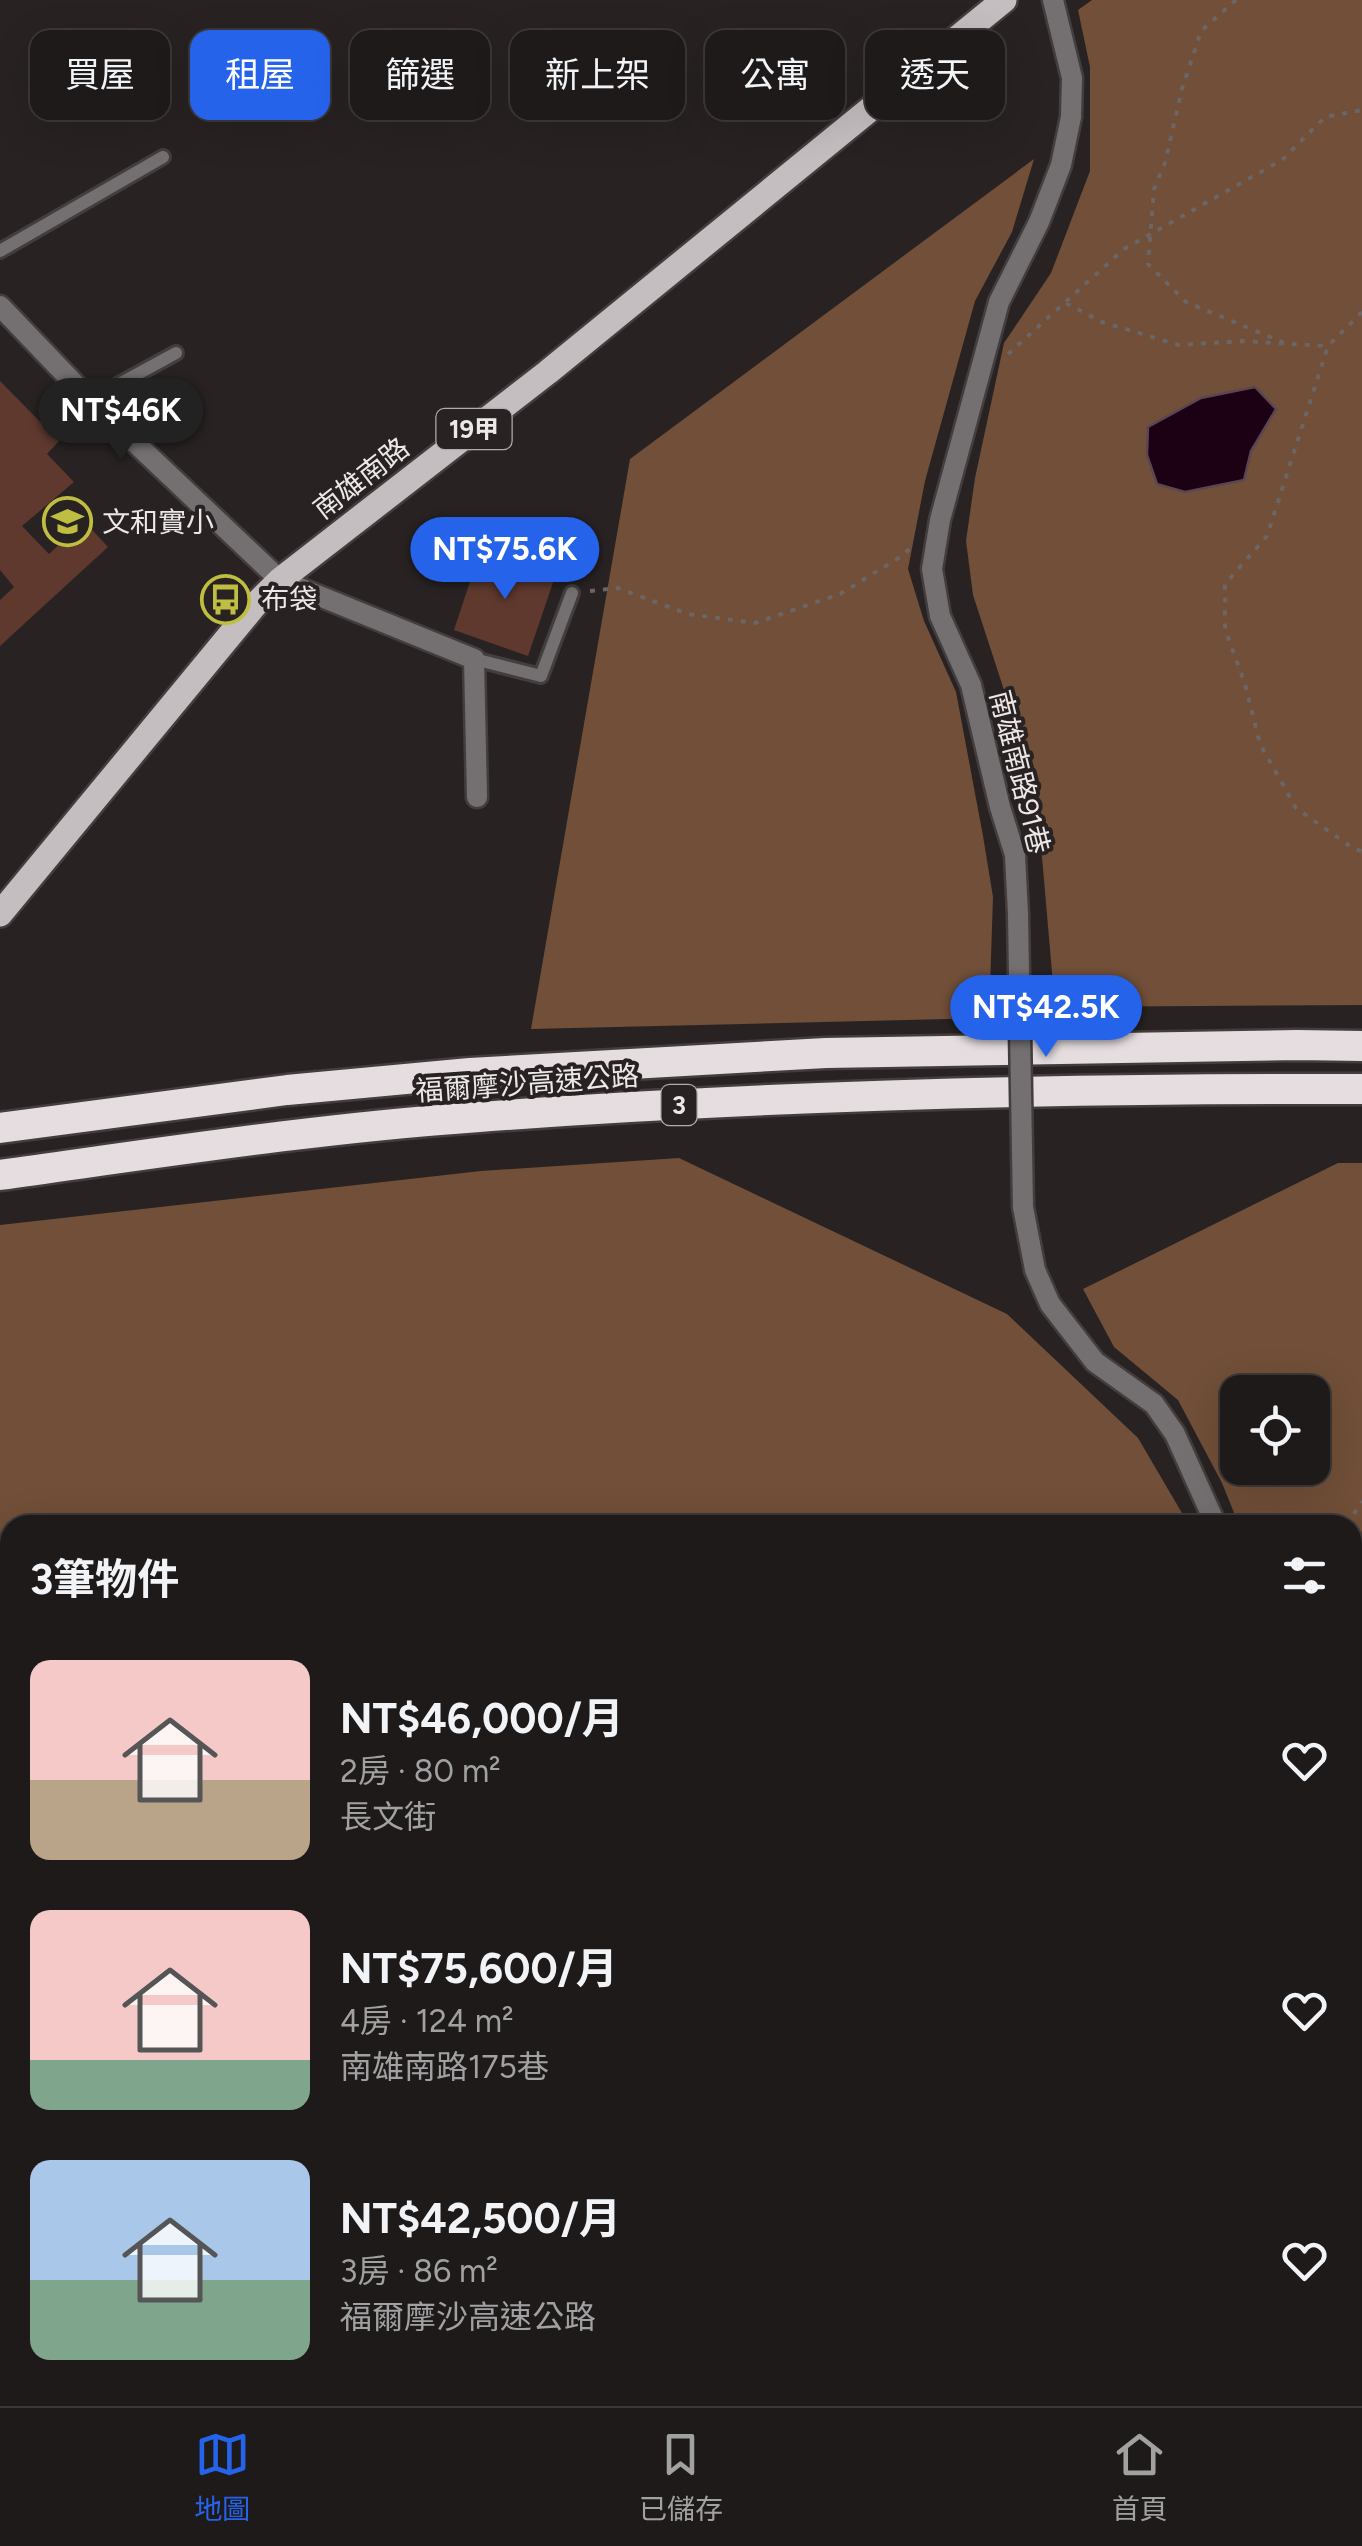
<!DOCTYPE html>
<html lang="zh-TW">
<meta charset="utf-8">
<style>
body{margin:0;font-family:Figtree,"Noto Sans TC",sans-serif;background:#2b2727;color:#f1f3f6;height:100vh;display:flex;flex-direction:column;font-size:38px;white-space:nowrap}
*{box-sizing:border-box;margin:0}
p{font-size:32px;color:#a1a1a2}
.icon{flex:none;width:55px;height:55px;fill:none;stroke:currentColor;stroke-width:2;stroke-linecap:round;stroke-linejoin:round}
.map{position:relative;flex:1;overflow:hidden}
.details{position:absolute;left:0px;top:1515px;width:1362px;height:892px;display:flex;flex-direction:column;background:#1e1a1a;border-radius:30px 30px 0 0;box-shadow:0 10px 40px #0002,0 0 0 2px #3c3839}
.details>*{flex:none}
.top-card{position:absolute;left:30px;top:30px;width:1302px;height:90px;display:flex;gap:20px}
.fabs{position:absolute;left:1220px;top:1375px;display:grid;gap:20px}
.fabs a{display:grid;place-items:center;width:110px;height:110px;border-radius:20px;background:#1e1a1a;box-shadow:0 10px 40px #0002,0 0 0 2px #3c3839;font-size:50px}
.price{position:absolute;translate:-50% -85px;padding:0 22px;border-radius:35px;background:#2563eb;color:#fff;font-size:32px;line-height:65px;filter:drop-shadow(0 2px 5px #0008)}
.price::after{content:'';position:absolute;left:50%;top:60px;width:30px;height:22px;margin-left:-15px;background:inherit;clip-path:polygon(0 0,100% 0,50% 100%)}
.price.active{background:#222;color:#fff}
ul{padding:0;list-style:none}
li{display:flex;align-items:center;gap:30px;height:250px;padding:0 30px}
li span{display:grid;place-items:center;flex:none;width:280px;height:200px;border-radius:20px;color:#555}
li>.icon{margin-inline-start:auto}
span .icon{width:120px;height:120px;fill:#fffc;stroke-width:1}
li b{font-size:42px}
h2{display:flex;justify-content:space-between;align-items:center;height:120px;padding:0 30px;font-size:42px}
.chip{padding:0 35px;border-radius:20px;background:#1e1a1a;box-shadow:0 10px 40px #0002,0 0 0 2px #3c3839;font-size:35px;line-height:90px}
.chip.active{background:#2563eb;color:#fff}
.tab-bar{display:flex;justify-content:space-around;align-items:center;height:140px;border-top:2px solid #3c3839;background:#1e1a1a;font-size:28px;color:#a1a1a2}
.tab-bar a{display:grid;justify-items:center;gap:5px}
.tab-bar .active{color:#2563eb}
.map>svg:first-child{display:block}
</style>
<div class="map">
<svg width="1362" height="2406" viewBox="0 0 1362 2406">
<rect width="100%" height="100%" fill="#282222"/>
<path fill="#714f38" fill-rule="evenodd" d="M1092,0H1362V1005L1055,1007L1042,857L1016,794L1005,693L973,595L966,541L975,478L1004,343L1051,273L1090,171V67L1078,10Z
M1034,159L1012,232L975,301L925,481L908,569L924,621L956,692L983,836L993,897L989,1018L531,1029L630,459Z
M679,1158L1007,1314L1138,1438L1189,1525H10V1650L0,1628V1225L481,1171Z
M1338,1163H1362V1671L1353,1663L1352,1525H1239L1222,1483L1178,1400L1114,1347L1083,1289ZM1238,1392H1312V1468H1238Z
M10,1663V2398H596L598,2406H0V1672Z
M1353,1714L1362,1726V2336L1353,2348Z
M907,2398H1134L1097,2402L1091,2406H908Z"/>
<path fill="#1b0113" stroke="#5a4653" stroke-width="2.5" d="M1255,387L1276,409L1251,451L1244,480L1185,492L1157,484L1147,455L1148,427L1201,398Z
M621,2398H886L887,2406H621Z"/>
<path fill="#5f392e" d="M0,381L59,441L47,454L74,482L22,526L49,554L84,521L108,547L0,646V600L14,587L0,570Z
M481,548L556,574L528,656L454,630Z"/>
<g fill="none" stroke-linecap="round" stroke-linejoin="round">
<defs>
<path id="service" d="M0,251L163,157
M90,400L176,353
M474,659L541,676L572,593"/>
<path id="minor" d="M0,306L90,400L280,580L474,659L477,797
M1018,914L1015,855L1000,807L971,685L940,616L932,569L940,520L999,302L1039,222L1061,165L1071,117L1072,78L1053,0
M1023,1207L1035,1270L1050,1304L1095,1362L1154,1404L1175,1434L1216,1525
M1352,1684L1362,1691"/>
<path id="primary" d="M0,914L254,606L280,580L548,372L1004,0"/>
<path id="motorway" d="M0,1128L287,1090L470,1073L826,1053L1297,1045L1362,1046
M0,1175C159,1153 319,1128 479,1117C773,1095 1068,1088 1362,1089"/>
</defs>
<use href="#service" stroke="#433e3e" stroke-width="18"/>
<use href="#minor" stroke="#433e3e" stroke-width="25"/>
<use href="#primary" stroke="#433e3e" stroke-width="30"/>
<use href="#motorway" stroke="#433e3e" stroke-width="35"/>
<path stroke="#6b6565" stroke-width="4" stroke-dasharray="5 8" stroke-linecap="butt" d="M1236,0L1201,31L1182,89L1165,163L1154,189L1148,264L1186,302L1287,344
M1066,303L1102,322L1179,345L1242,341L1328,346
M1362,312L1328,346L1267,536L1225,584V629L1245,684L1260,744L1296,808L1354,849L1362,851
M1008,354L1124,249L1282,160L1325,117L1362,110
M590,591L618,588L688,614L755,623L840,594L902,556L915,544
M1347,1525L1362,1501
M1352,2371L1362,2364
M1232,2406L1290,2398"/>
<use href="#service" stroke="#747071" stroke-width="12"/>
<use href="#minor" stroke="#747071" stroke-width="20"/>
<use href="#primary" stroke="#c5bec0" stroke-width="25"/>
<use href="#motorway" stroke="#e5dddf" stroke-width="30"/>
<defs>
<path id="minor-bridge" d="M1018,914L1023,1207"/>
</defs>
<use href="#minor-bridge" stroke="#433e3e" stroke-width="25" stroke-linecap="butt"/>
<use href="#minor-bridge" stroke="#747071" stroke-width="20"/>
</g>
<defs>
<symbol id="school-ring" viewBox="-11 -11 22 22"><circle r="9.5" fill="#282222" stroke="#c0be41" stroke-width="1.5"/><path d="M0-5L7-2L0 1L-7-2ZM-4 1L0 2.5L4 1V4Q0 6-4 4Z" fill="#c0be41"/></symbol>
<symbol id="bus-ring" viewBox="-11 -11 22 22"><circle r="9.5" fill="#282222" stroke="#c0be41" stroke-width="1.5"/><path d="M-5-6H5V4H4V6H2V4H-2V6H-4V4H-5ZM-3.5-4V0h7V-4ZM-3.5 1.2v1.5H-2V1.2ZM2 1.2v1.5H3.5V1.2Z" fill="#c0be41"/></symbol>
</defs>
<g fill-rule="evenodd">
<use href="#school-ring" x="40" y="494" width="55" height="55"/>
<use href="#bus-ring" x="198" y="572" width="55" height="55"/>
</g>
<g text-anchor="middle" stroke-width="8" stroke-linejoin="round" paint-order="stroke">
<g fill="#282222" stroke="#b1adad" stroke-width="2.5">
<rect x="436.5" y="409" width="75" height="40" rx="8"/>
<rect x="661.5" y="1085" width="35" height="40" rx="8"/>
</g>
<g font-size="25" font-weight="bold" fill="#ece8e8">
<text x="474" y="438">19甲</text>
<text x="679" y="1114">3</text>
</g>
<g font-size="28" fill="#ece8e8" stroke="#282222">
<text transform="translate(361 478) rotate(-38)" y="10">南雄南路</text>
<text transform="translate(1020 772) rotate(76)" y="10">南雄南路91巷</text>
<text transform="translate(527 1083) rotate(-4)" y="10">福爾摩沙高速公路</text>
</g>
<g font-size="28" fill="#ece8e8" stroke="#282222" text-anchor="start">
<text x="102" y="532">文和實小</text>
<text x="261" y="609">布袋</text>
</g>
</g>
</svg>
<div class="fabs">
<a><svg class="icon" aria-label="locate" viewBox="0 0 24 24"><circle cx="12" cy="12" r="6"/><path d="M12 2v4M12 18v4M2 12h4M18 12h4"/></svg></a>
</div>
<b class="price active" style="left:121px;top:463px">NT$46K</b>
<b class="price" style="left:505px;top:602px">NT$75.6K</b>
<b class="price" style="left:1046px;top:1060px">NT$42.5K</b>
<div class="top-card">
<a class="chip">買屋</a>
<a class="chip active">租屋</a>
<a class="chip">篩選</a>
<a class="chip">新上架</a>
<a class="chip">公寓</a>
<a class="chip">透天</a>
</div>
<section class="details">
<h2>3筆物件<svg class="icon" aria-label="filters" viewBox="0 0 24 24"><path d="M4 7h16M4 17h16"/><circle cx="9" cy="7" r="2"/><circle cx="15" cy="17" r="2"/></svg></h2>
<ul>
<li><span style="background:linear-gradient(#f6c9c9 60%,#b9a48a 0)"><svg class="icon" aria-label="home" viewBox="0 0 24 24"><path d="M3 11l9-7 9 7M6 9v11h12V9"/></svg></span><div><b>NT$46,000/月</b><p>2房 · 80 m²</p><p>長文街</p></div><svg class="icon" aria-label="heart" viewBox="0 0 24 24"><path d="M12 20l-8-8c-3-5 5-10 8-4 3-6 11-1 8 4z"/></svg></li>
<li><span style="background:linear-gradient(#f6c9c9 75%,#7fa58c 0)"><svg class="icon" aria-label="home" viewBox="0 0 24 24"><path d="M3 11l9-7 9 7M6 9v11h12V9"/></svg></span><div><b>NT$75,600/月</b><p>4房 · 124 m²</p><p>南雄南路175巷</p></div><svg class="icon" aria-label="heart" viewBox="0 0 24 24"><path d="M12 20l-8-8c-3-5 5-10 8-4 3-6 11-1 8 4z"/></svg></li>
<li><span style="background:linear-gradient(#a9c7e8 60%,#7fa58c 0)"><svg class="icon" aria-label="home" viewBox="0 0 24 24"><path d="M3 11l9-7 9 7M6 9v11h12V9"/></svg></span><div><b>NT$42,500/月</b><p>3房 · 86 m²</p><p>福爾摩沙高速公路</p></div><svg class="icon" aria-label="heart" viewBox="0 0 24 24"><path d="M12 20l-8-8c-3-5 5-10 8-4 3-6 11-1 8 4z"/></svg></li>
</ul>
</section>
</div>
<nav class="tab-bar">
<a class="active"><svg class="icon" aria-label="map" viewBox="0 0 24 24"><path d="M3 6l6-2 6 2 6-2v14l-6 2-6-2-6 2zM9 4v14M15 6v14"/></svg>地圖</a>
<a><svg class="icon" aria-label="saved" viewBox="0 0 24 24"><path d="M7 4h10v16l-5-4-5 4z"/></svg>已儲存</a>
<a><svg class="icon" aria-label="home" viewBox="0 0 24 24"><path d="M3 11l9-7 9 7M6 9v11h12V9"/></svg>首頁</a>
</nav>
